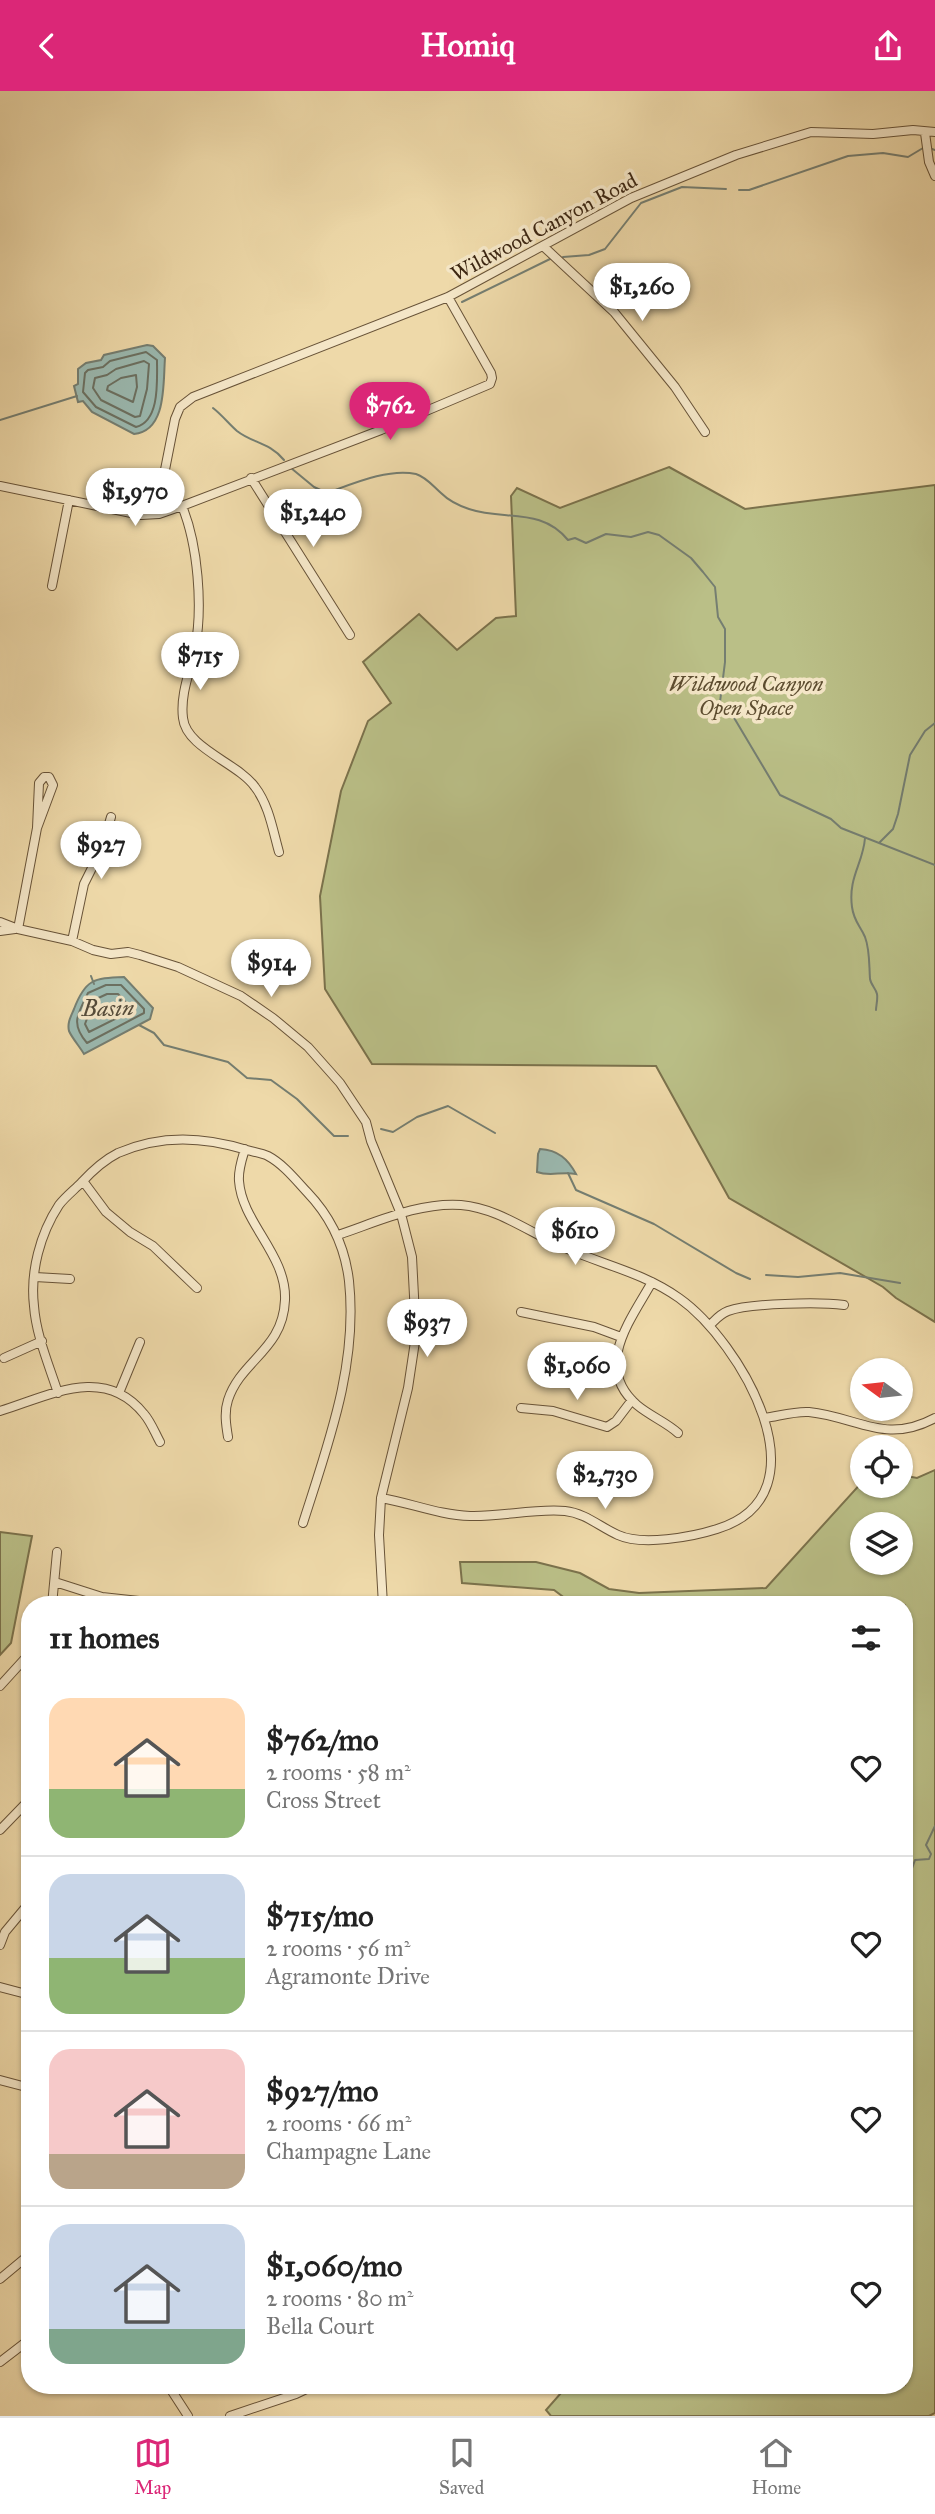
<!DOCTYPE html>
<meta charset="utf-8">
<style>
body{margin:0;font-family:"IM FELL Great Primer",serif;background:#f6f6f6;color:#222;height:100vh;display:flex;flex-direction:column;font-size:26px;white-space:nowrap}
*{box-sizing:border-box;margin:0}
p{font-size:23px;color:#767676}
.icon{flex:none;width:38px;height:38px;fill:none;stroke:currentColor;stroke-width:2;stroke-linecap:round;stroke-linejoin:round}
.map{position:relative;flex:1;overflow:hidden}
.panel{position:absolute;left:21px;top:1505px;width:892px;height:798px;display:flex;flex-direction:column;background:#fff;border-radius:28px;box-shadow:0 2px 5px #0004}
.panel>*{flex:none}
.needle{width:46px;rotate:285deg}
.tools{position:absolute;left:850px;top:1267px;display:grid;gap:14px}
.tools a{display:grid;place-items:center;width:63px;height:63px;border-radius:50%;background:#fff;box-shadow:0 2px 5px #0004;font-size:35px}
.price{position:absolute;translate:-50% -60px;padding:0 16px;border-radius:24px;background:#fff;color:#222;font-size:23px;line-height:46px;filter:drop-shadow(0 2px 4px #0008)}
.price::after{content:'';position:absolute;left:50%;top:42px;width:21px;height:16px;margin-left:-10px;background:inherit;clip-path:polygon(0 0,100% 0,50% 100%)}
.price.selected{background:#db2777;color:#fff}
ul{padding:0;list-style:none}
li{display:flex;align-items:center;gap:21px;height:175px;padding:0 28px}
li+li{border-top:2px solid #e0e0e0}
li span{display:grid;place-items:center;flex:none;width:196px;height:140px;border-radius:21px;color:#555}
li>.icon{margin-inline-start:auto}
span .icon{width:84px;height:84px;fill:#fffc;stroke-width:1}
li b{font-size:30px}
h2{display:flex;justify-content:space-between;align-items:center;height:84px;padding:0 28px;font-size:30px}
header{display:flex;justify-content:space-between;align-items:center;height:91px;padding:0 28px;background:#db2777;color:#fff;font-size:32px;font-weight:700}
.tab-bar{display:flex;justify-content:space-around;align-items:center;height:98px;border-top:2px solid #e0e0e0;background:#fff;font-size:19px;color:#767676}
.tab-bar a{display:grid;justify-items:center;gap:4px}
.tab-bar .selected{color:#db2777}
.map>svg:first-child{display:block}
</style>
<header><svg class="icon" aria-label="back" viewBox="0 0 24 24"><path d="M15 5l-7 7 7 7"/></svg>Homiq<svg class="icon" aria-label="share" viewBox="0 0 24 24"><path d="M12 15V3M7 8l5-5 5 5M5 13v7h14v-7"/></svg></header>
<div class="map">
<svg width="935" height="2325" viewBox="0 0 935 2325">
<rect width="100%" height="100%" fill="#eed9a9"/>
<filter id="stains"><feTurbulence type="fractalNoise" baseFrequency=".00286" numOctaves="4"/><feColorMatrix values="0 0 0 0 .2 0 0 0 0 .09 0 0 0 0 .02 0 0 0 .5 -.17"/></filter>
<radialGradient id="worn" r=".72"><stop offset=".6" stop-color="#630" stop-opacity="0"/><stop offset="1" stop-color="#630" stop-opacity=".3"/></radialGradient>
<path fill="#babf87" stroke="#7b724c" stroke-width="2" fill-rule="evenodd" d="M669,376L745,418L935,394V1231L896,1207L883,1196L729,1107L656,975L372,973L325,898L320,805L341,700L368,630L391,612L363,571L419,523L457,559L496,527L516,525L511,405L517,397L560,417Z
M935,1379V2322L929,2325H551L546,2319L568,2294H905V1514H574L554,1499L462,1492L460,1471H536L580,1482L609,1498L639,1502L766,1497L863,1390V1395H901V1384L917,1387ZM901,1433V1472H863V1433Z
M0,1441L32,1445L11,1552L0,1564Z"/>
<path fill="#9bb9b0" stroke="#757e71" stroke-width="2" d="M147,254L153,255L165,267C163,292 167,340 134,343L92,321L83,310L78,311L74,295L78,293V278L86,272L101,269L104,264Z
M124,886L153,917L150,928L84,963C80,956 72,947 69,940C67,932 71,925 74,918C85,889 93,887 124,886Z
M540,1058C558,1059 568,1068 576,1083C561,1080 551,1086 537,1081L538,1063Z"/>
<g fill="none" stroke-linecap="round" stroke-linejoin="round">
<path stroke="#6c7061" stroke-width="2" d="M146,261L157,269C157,290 160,330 136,336L96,316L83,301L85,282L88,279L103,276L110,270Z
M144,270L149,273L147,298L140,325L135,326L101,309L93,297L95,287L107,284L116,278Z
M136,284L137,296L133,311L107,299L108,295L121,287Z
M106,894H121L144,918V922L87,952C70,932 78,923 88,902Z
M107,903H118L130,916L131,920L89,941L85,933L94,909Z"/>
<path stroke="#757e71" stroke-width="2" d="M932,58L935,59
M739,99H749L848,65L883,62L908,66L923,57
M563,166L589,164L605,158L641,112L682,96L726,98
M462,211L550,168
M213,317C222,324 229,333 237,340C252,352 269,351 284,369
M0,329L77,305
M291,377L314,396L327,402C352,393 388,377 416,383C426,386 433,395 441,402C448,409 460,415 469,418C505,430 541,416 568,449L575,447L586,452L606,443L631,446L648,441L659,444L691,467L703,481L715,496L718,526L725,538V571L720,611L723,621L730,620L780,704L831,728L841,737L935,774
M865,747C863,773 848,786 852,816C854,831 860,834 865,846C870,859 869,874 870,888C871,894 876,898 877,903C878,908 876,915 876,919
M880,751L893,738L898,723L910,664L925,640L935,632
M91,885L94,893
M139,934L154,942L164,954L228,971L247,987L271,989L297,1008L334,1045H348
M381,1038L393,1041L417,1026L448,1015L495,1042
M568,1082L576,1099L654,1133L736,1182L750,1188
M766,1184L798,1186L840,1182L900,1192
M905,1808L911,1798L909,1786L915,1769L929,1768L931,1763L926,1754L935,1735"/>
<defs>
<path id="minor" d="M925,42L929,71L935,85
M543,155L614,221L675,296L705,341
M251,387L350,544
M0,395L141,424L159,423L182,415L381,339L490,293L492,287L491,282L448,206
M182,415C198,454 203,516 195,558C190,580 180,604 183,627C186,657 238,672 255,696C269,714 273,740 279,761
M159,423V409L175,328L180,316L193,306L448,206L631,107L736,64L811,41L873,43L913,39L935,41
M52,495L69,409
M0,831L18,838L72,850L93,859L111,863L128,861L140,864L178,876L241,905L273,927L308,956L340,992L366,1031L371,1050L401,1123L412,1166L416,1244L408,1297L381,1407L379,1444L383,1514
M18,838L37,737L39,692L44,686H49L53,694L37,737
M0,840L15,838
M72,850L84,793L102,757L111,726
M83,1090L106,1121L130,1141L153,1155L197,1197
M338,1144C377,1131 419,1111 461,1114C498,1117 530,1142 563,1156C603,1174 642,1181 679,1207C740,1250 830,1403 717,1438C692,1446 642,1455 618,1444C600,1436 585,1422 565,1420C536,1417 501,1426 470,1425C439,1424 411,1412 381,1407
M35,1186L70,1188
M652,1191C630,1230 593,1276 637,1314C650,1325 666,1331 678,1342
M521,1221L594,1236L621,1246
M710,1234C716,1228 720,1223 728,1220C750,1212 820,1211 844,1214
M4,1267L42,1250
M58,1302C49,1274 36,1244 34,1215C30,1181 40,1143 59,1114C65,1106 74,1099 81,1092C92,1080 104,1069 118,1062C162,1043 204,1046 247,1059C254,1061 262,1062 268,1065C283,1073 295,1088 307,1101C330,1125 345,1156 349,1190C358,1274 328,1353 303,1432
M119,1302L140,1251
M521,1317L553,1320L607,1336L616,1330L632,1309
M0,1320C49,1305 104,1273 144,1323C151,1331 155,1342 160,1351
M765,1327C779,1325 795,1320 809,1321C858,1326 885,1354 935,1327
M228,1346C226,1334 224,1321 228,1309C241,1269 283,1259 285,1209C287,1164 242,1132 239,1090C238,1079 242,1068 245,1058
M55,1491L102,1506L176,1514
M52,1514L57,1461
M0,1595L30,1562
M0,1739L30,1708
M0,1854L5,1841L30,1811
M0,1896L30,1904
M0,1989L30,1997
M0,2188L30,2163
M0,2271L30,2248
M168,2294L188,2325
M230,2325L296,2303L315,2294"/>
</defs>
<use href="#minor" stroke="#685338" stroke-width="10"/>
<use href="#minor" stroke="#f4e6c7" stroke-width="8"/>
</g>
<g text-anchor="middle" stroke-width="7" stroke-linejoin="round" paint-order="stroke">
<g font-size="21" fill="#3c2612" stroke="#f4e6c7">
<text transform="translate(544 136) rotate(-28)" y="7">Wildwood Canyon Road</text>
</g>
<g font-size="21" font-style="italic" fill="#5c4c2f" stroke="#f4e6c7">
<text x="746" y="600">Wildwood Canyon<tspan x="746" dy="24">Open Space</tspan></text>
</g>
<g font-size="23" font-style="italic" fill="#544b3a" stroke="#f4e6c7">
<text x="108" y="925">Basin</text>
</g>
</g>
<rect width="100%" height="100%" filter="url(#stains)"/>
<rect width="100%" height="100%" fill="url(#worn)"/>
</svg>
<div class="tools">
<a><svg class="needle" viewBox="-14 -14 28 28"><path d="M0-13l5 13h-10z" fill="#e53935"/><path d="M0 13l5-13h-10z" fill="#767676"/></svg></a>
<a><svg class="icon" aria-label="locate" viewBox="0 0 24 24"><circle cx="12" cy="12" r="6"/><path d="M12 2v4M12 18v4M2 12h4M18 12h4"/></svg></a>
<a><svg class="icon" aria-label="layers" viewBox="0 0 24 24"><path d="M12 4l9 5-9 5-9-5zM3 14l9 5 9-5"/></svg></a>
</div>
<b class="price" style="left:642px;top:232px">$1,260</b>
<b class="price selected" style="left:390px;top:351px">$762</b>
<b class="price" style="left:135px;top:437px">$1,970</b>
<b class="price" style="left:313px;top:458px">$1,240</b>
<b class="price" style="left:200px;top:601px">$715</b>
<b class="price" style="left:101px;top:790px">$927</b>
<b class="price" style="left:271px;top:908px">$914</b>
<b class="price" style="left:575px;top:1176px">$610</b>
<b class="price" style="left:427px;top:1268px">$937</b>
<b class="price" style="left:577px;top:1311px">$1,060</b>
<b class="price" style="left:605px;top:1420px">$2,730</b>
<section class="panel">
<h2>11 homes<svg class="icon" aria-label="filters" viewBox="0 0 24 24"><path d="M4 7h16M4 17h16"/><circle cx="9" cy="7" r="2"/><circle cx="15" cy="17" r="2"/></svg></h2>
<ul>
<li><span style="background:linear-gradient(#ffd9b3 65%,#8fb573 0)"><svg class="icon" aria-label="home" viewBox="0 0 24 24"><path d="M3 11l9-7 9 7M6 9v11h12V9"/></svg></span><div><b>$762/mo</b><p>2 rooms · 58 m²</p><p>Cross Street</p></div><svg class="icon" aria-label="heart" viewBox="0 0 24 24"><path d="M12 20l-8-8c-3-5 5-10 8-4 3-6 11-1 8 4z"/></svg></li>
<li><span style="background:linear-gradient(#c9d6e8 60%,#8fb573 0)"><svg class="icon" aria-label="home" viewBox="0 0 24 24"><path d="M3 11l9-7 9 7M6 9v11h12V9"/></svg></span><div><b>$715/mo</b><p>2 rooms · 56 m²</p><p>Agramonte Drive</p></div><svg class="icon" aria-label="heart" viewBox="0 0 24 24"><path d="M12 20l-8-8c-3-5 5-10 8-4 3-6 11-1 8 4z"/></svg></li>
<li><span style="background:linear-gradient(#f6c9c9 75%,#b9a48a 0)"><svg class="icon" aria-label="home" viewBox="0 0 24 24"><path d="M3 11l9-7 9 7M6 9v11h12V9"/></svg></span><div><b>$927/mo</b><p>2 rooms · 66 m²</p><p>Champagne Lane</p></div><svg class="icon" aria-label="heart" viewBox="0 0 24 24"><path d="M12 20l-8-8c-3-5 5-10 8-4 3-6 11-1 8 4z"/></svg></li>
<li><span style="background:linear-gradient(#c9d6e8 75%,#7fa58c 0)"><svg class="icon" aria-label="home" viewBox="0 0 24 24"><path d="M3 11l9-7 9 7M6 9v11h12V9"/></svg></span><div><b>$1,060/mo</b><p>2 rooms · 80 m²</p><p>Bella Court</p></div><svg class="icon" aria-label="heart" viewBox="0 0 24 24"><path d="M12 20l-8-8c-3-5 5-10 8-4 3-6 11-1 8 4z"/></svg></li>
</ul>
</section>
</div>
<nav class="tab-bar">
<a class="selected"><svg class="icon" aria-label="map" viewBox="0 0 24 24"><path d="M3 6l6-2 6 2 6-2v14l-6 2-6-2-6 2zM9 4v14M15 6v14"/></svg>Map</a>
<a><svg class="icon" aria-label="saved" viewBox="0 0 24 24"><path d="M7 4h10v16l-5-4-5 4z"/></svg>Saved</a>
<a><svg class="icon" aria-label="home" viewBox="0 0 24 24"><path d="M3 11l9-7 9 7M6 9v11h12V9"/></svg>Home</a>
</nav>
